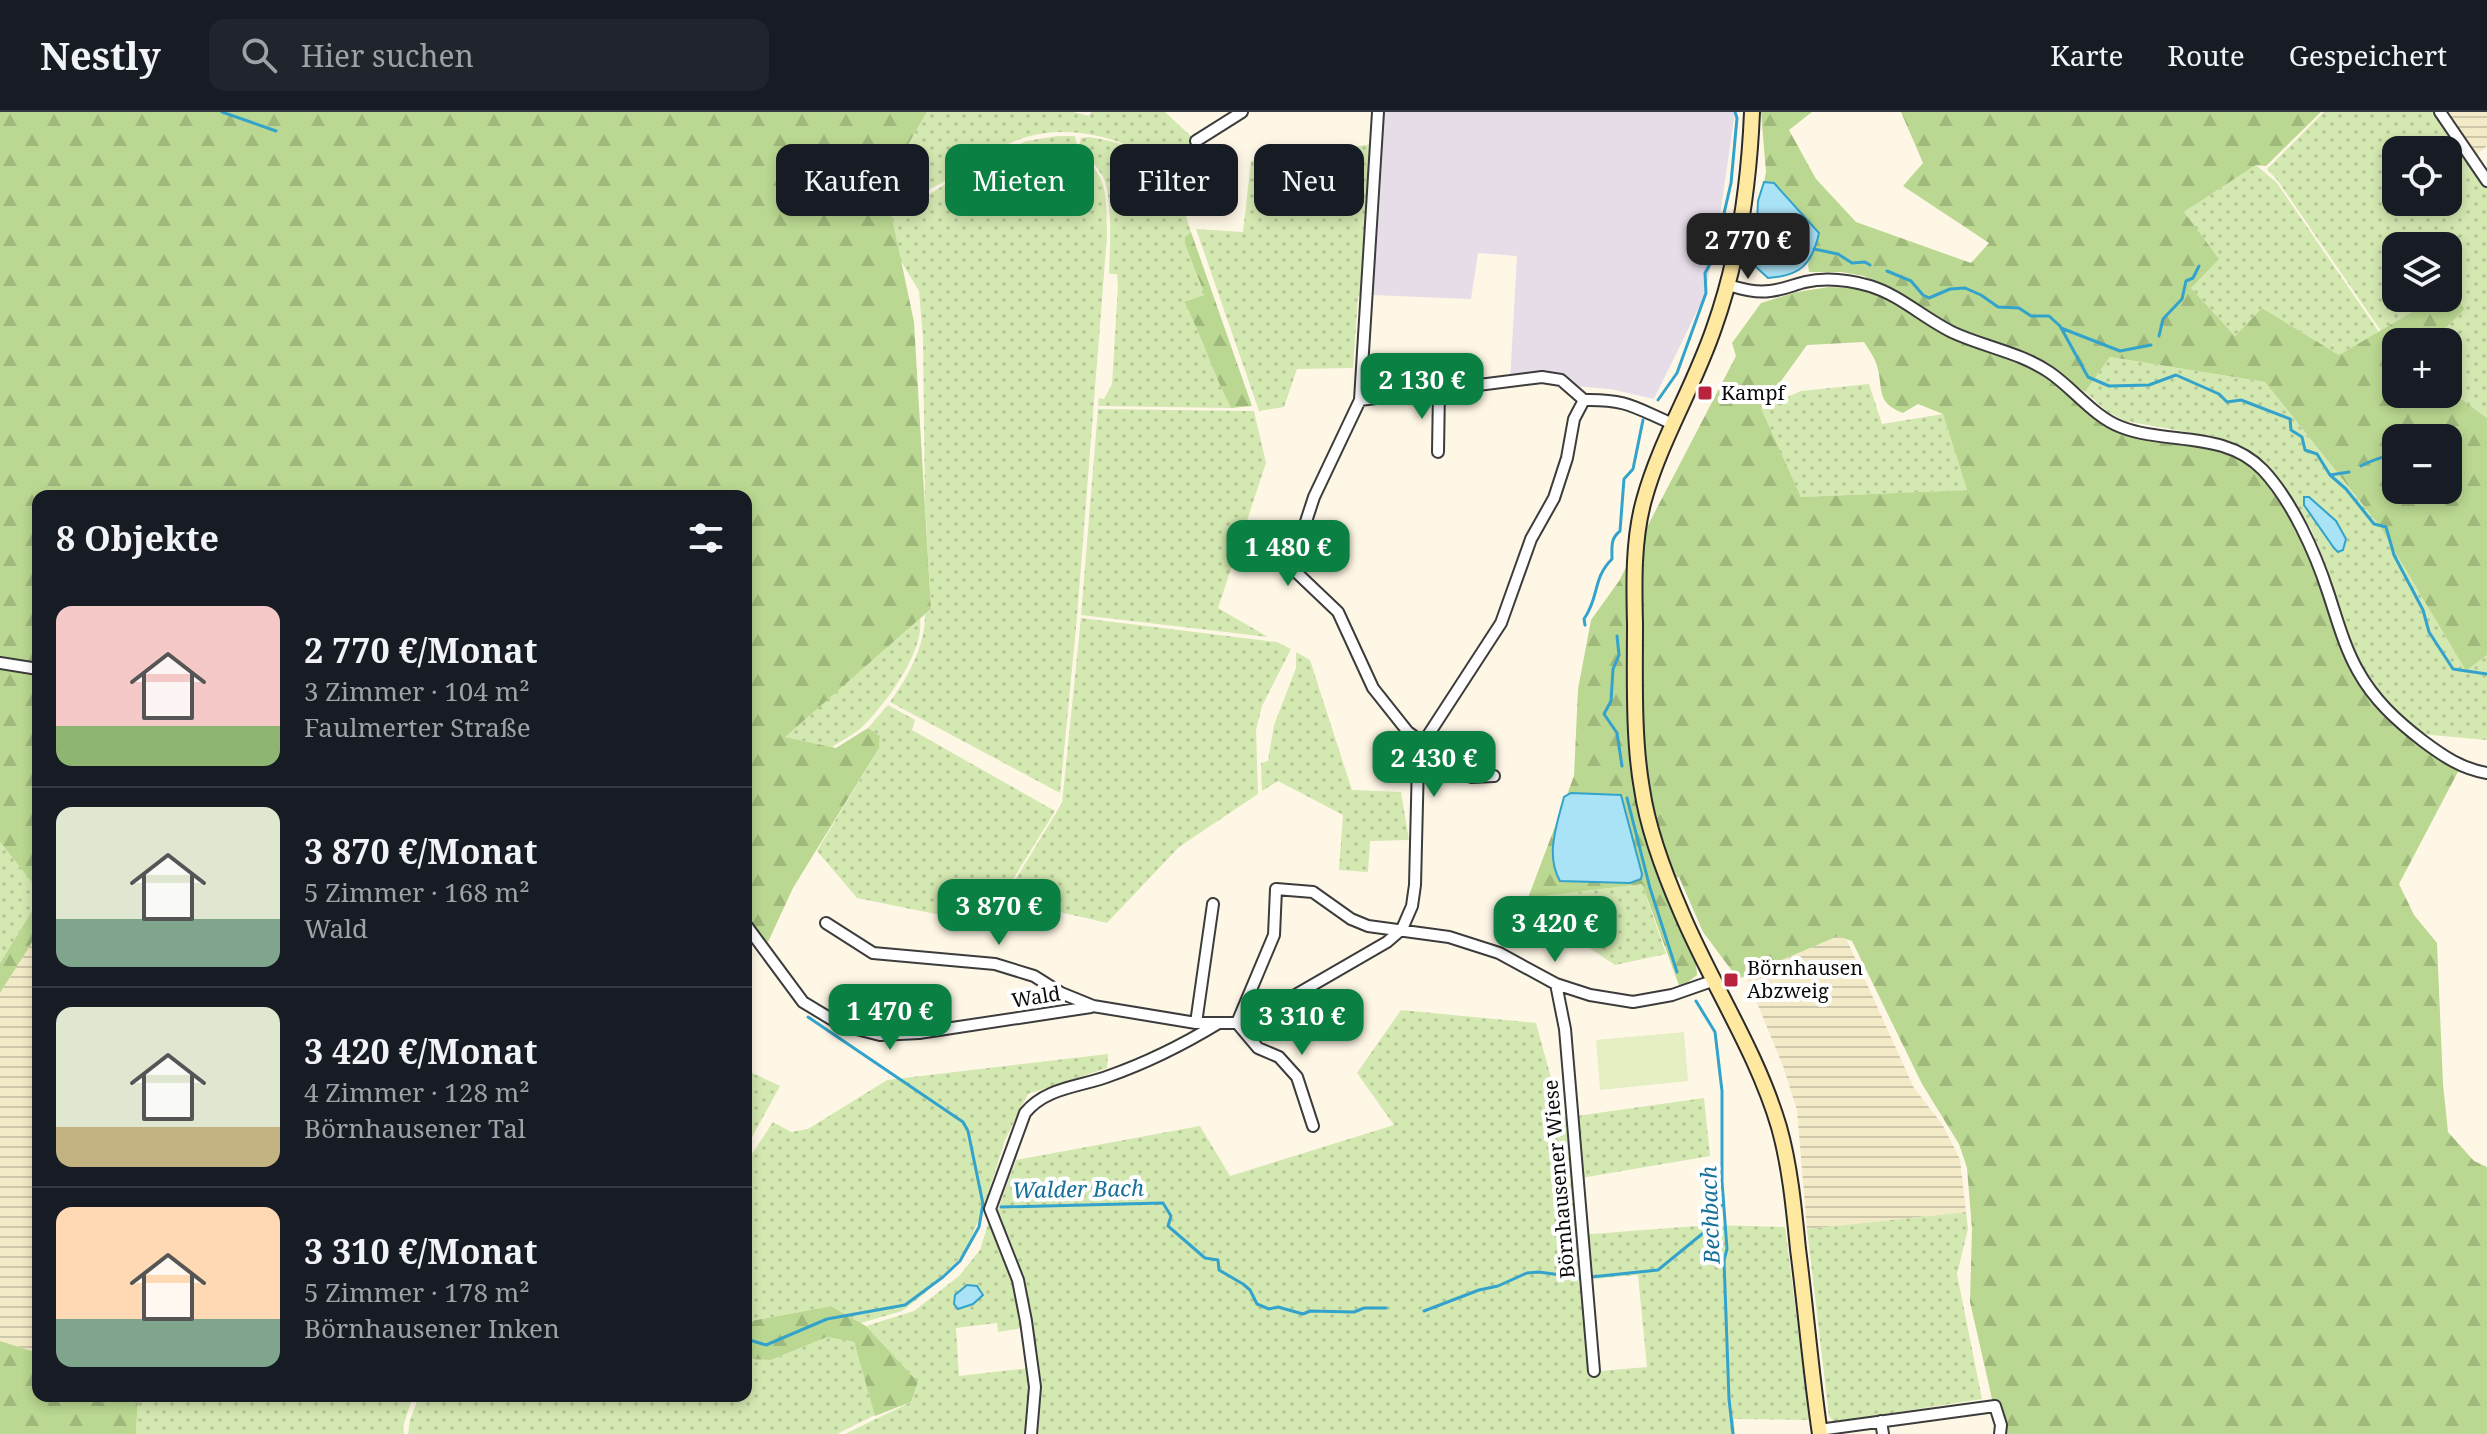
<!DOCTYPE html>
<html lang="de">
<meta charset="utf-8">
<style>
body{margin:0;font-family:"Noto Serif",serif;background:#20242c;color:#f1f3f6;height:100vh;display:flex;flex-direction:column;font-size:30px;white-space:nowrap}
*{box-sizing:border-box;margin:0}
p{font-size:26px;color:#9ea1a6}
.icon{flex:none;width:44px;height:44px;fill:none;stroke:currentColor;stroke-width:2;stroke-linecap:round;stroke-linejoin:round}
.map{position:relative;flex:1;overflow:hidden}
.drawer{position:absolute;left:32px;top:378px;width:720px;height:912px;display:flex;flex-direction:column;background:#171b24;border-radius:16px;box-shadow:0 4px 12px #0003}
.drawer>*{flex:none}
.banner{position:absolute;left:776px;top:32px;width:760px;height:72px;display:flex;gap:16px}
.tools{position:absolute;left:2382px;top:24px;display:grid;gap:16px}
.tools a{display:grid;place-items:center;width:80px;height:80px;border-radius:16px;background:#171b24;box-shadow:0 4px 12px #0003;font-size:40px}
.price{position:absolute;translate:-50% -68px;padding:0 18px;border-radius:16px;background:#0b8043;color:#fff;font-size:26px;line-height:52px;filter:drop-shadow(0 2px 4px #0008)}
.price::after{content:'';position:absolute;left:50%;top:48px;width:24px;height:18px;margin-left:-12px;background:inherit;clip-path:polygon(0 0,100% 0,50% 100%)}
.price.current{background:#222;color:#fff}
ul{padding:0;list-style:none}
li{display:flex;align-items:center;gap:24px;height:200px;padding:0 24px}
li+li{border-top:2px solid #363941}
li span{display:grid;place-items:center;flex:none;width:224px;height:160px;border-radius:16px;color:#555}
li>.icon{margin-inline-start:auto}
span .icon{width:96px;height:96px;fill:#fffc;stroke-width:1}
li b{font-size:34px}
h2{display:flex;justify-content:space-between;align-items:center;height:96px;padding:0 24px;font-size:34px}
.chip{padding:0 28px;border-radius:16px;background:#171b24;box-shadow:0 4px 12px #0003;font-size:28px;line-height:72px}
.chip.current{background:#0b8043;color:#fff}
header{display:flex;align-items:center;gap:48px;box-sizing:border-box;height:112px;padding:0 40px;background:#171b24;border-bottom:2px solid #363941}
header strong{font-size:38px}
nav{display:flex;gap:44px;margin-inline-start:auto;font-size:28px}
.search{width:560px;height:72px;background:#20242c;display:flex;align-items:center;gap:20px;box-sizing:border-box;padding:0 28px;border-radius:16px;color:#9ea1a6;font-size:30px}
.map>svg:first-child{display:block}
</style>
<header>
<strong>Nestly</strong>
<div class="search"><svg class="icon" aria-label="search" viewBox="0 0 24 24"><circle cx="10" cy="10" r="6"/><path d="M15 15l6 6"/></svg>Hier suchen</div>
<nav><a>Karte</a><a>Route</a><a>Gespeichert</a></nav>
</header>
<div class="map">
<svg width="2487" height="1322" viewBox="0 0 2487 1322">
<defs>
<pattern id="farmland-rules" width="6" height="5" patternUnits="userSpaceOnUse" patternTransform="scale(2)"><rect width="6" height="5" fill="#f3eac7"/><path d="M0 2.5h6" fill="none" stroke="#cfc7aa"/></pattern>
<pattern id="grass-dots" width="8" height="8" patternUnits="userSpaceOnUse" patternTransform="scale(2)"><rect width="8" height="8" fill="#d4e8b1"/><path d="M2 2h.1M6 6h.1" fill="none" stroke="#b5c697" stroke-width="1.8" stroke-linecap="round"/></pattern>
<pattern id="forest-firs" width="22" height="20" patternUnits="userSpaceOnUse" patternTransform="scale(2)"><rect width="22" height="20" fill="#bad891"/><path d="M5 1l3.5 6h-7zM16 11l3.5 6h-7z" fill="#9fb87c"/></pattern>
</defs>
<rect width="100%" height="100%" fill="#fff7e6"/>
<path fill="#e6dde9" d="M1382,0H1735L1719,110L1705,183L1654,287L1610,277L1510,269L1517,144L1478,141L1471,187L1371,183Z"/>
<path fill="url(#farmland-rules)" d="M2443,0H2487V34L2474,45Z
M38,821V1241L0,1229V881Z
M1838,824L1846,826L1914,976L1942,1012L1960,1047L1966,1100L1807,1117L1797,998L1783,954L1746,864Z"/>
<path fill="url(#grass-dots)" fill-rule="evenodd" d="M927,0H1074L1089,4L1091,0H1165L1193,26L1188,33L1160,48C1119,26 1070,11 1023,26C989,37 961,62 930,77C918,83 902,85 888,88L885,72Z
M2324,0H2437L2487,72V306L2448,277V230H2431L2465,197L2451,178L2448,179V134H2396V186H2436L2381,219L2278,69L2267,57ZM2396,38H2448V90H2396Z
M1058,24H1075C1077,41 1094,52 1101,67C1108,83 1106,107 1107,124L1077,505L1060,681L890,590C908,565 925,534 925,503L931,497L925,389L923,225L919,179L901,149L889,92L928,83L972,56L1026,29Z
M1088,25C1116,29 1157,39 1172,66C1180,82 1185,102 1191,120L1185,125V132L1206,183L1184,191C1203,225 1213,261 1231,296L1098,294L1099,286L1104,287L1112,272L1118,174L1117,162H1109C1110,138 1113,86 1103,65C1097,54 1087,44 1079,34L1081,26Z
M1373,32L1363,183L1358,184L1353,256L1297,257L1284,295L1259,299L1196,117L1243,120L1251,49Z
M2256,53L2277,71L2379,220L2339,243L2262,196L2235,224L2191,176L2184,100Z
M2110,245L2265,270L2379,413L2466,559L2487,543V628L2421,622L2389,593L2365,563L2348,527L2322,444L2311,417L2265,353L2247,339L2220,326L2125,309L2108,300L2085,280Z
M1869,272L1882,312L1943,302L1967,378L1801,385L1760,297L1801,279Z
M1098,297L1254,299L1266,351L1218,496L1268,525L1081,503Z
M1081,506L1277,530L1291,537L1262,594L1256,618L1258,682L1179,735L1107,811L1013,789L995,794L1014,770L1062,691Z
M920,507C925,539 885,593 863,614C854,623 842,628 832,635L784,625Z
M1296,540L1310,548L1352,678L1401,680L1409,728L1370,729L1368,760L1339,758L1343,703L1278,669L1262,679L1261,651L1268,649L1274,613L1296,556Z
M888,593L915,608L912,618L1055,699L1012,769L987,796L955,806L857,786L817,739L879,636L880,624L868,616Z
M0,730L38,778V789L0,851Z
M1642,772L1666,842L1615,853L1525,793L1528,786Z
M1401,898L1536,911L1562,1006L1704,986L1710,1044L1575,1067L1578,1123L1710,1113L1785,1115L1810,1308L1734,1307L1735,1322H1038C1042,1245 1032,1170 997,1100L1016,1048L1200,1014L1230,1064L1394,1013L1357,961ZM1638,1163L1647,1255L1600,1259L1592,1167Z
M1108,942L1107,956L1028,982L1005,1028L984,1095L965,1141L923,1183L902,1199L861,1211L831,1194L746,1210V1051L773,1010L791,1020L808,1017L887,968Z
M746,958L780,974L746,1036Z
M1966,1100L1968,1117L1957,1162L1982,1287L1834,1310L1829,1304L1807,1117Z
M990,1106L1014,1169L1023,1216L998,1220L997,1211L956,1216L959,1264L1029,1256L1033,1277L1028,1322H845L911,1290L918,1270L866,1214L914,1199L959,1164L980,1138Z
M827,1225L854,1230L875,1303L837,1322H408L410,1308L419,1284H543V1288L575,1284H746V1247L771,1248Z
M138,1284H413L403,1315L404,1322H136Z"/>
<path fill="url(#forest-firs)" fill-rule="evenodd" d="M0,0H927L885,72L914,210L931,497L785,625L836,636L868,616L880,624L879,636L793,776L768,830L746,808V384H38V778L0,730Z
M1761,0H1812L1789,18L1816,67L1856,110L1971,151L1989,131L1903,74L1923,51L1901,0H2321L2266,54L2256,53L2184,100L2219,147L2191,176L2235,224L2262,196L2339,243L2436,186H2448V179L2451,178L2465,197L2431,230H2396V282H2448V277L2487,306V543L2466,559L2379,413L2265,270L2110,245L2085,280L2052,257L1971,223L1864,164L1841,160H1809L1808,152L1815,137C1803,115 1792,74 1764,70L1766,60ZM2396,326H2448V378H2396Z
M1191,120L1252,294L1231,296C1213,261 1202,224 1184,190L1205,183L1185,132V125Z
M1829,175L1852,176L1875,181L1946,223L2041,261L2111,316L2138,325L2190,330L2236,342L2268,367L2306,435L2364,577L2461,654L2399,772L2414,803L2437,831L2443,972L2448,1020L2474,1049L2487,1055V1322H2000L1970,1190L1972,1117L1967,1056L1959,1032L1922,972L1852,829L1838,824L1738,867L1703,820L1679,765L1664,769L1695,842L1697,863L1680,876L1642,772L1528,786L1574,664L1578,577L1591,508L1619,469L1736,244L1732,231L1761,191L1797,180ZM1864,230C1869,238 1875,246 1877,254C1884,278 1875,290 1903,301L1918,292L1943,302L1967,378L1801,385L1761,297L1807,233Z
M38,789V821L0,881V851Z
M831,1194L866,1214L918,1270L911,1290L875,1304L854,1230L827,1225L771,1248L746,1247V1210Z
M0,1229L38,1241V1284H138L136,1322H0Z"/>
<path fill="#e5efc3" d="M1684,920L1688,969L1600,978L1596,928Z"/>
<path fill="#abe3f6" stroke="#33a3cc" stroke-width="2" d="M1764,70L1774,71L1819,121C1812,152 1801,164 1768,166L1755,154L1758,89Z
M2304,385H2309L2336,409L2346,427L2343,438L2338,440L2334,436L2304,393Z
M1571,681L1621,683L1642,762L1641,767L1630,771L1560,769C1545,743 1557,712 1564,685Z
M967,1173L977,1174L983,1183L973,1192L958,1197L954,1192L955,1183Z"/>
<g fill="none" stroke-linecap="round" stroke-linejoin="round">
<path stroke="#33a3cc" stroke-width="3" d="M222,0L276,19
M1814,137L1838,142L1852,151L1865,150L1870,153
M1887,159L1911,169L1923,183L1929,186L1950,177L1965,176L1981,183L1998,195L2019,196L2031,204H2049L2060,214L2088,265L2109,274L2149,273L2176,263L2219,282L2227,290L2241,288L2290,307L2291,318L2302,325L2305,338L2317,342L2330,363L2346,377L2374,412L2386,415L2394,443L2423,498L2429,520L2453,557L2487,562
M2061,216L2120,239L2151,233
M2159,224L2163,207L2182,187L2186,169L2193,166L2199,154
M1658,288L1677,261L1706,181L1705,161L1714,145L1731,71L1737,6L1735,0
M2361,354C2373,347 2383,346 2396,340
M2330,363L2349,360
M1585,513L1584,507C1600,484 1592,467 1612,447C1612,435 1610,427 1620,419L1624,367L1633,357L1643,308
M1617,524L1619,543L1613,557L1611,589L1604,602L1617,621L1622,654
M1627,686L1650,776L1677,860
M1696,889L1715,920L1722,979V1069L1727,1137L1724,1148L1729,1287L1733,1322
M1001,1095L1163,1091L1171,1104L1168,1114L1205,1146L1218,1148L1219,1158L1243,1172L1250,1178L1257,1192L1269,1197L1278,1195L1303,1202L1310,1199L1354,1200L1364,1196H1386
M1591,1165L1658,1158L1713,1113L1717,1096L1723,1093
M1424,1199L1479,1178L1498,1174L1527,1161L1539,1160L1582,1166
M746,1227L766,1233L827,1207L905,1193L943,1165L960,1149L979,1115L983,1092L968,1019L963,1010L808,905"/>
<defs>
<path id="street" d="M1378,0L1360,288L1314,385L1298,434L1296,460L1338,500L1373,576L1408,620L1423,631L1455,645L1471,665L1494,664
M2440,0L2487,69
M1196,29L1242,0
M1728,173C1742,177 1755,181 1770,179C1782,178 1793,173 1805,170C1827,165 1849,168 1870,174C1900,183 1926,208 1954,221C1985,235 2021,241 2049,260C2073,276 2094,305 2121,315C2167,333 2225,318 2263,358C2292,389 2315,440 2328,480C2337,507 2344,534 2358,559C2374,588 2397,609 2423,629C2443,644 2462,657 2487,661
M1360,288L1542,265L1561,268L1584,288
M1438,340L1439,278
M0,551L38,557
M826,811L873,841L995,852L1034,864L1061,881L1093,894L1196,911H1237L1285,889L1387,830L1402,817L1412,794L1415,773L1418,650L1423,631L1501,511L1531,427L1554,386L1567,346L1574,307L1584,288C1628,287 1635,296 1673,312
M746,813L803,890L841,913L880,923L919,921L1091,895
M1556,872L1565,917L1594,1259
M1196,911L1213,792
M1313,1014L1297,965L1279,945L1258,936L1237,911L1274,823L1276,777L1313,780L1351,807L1368,814L1449,825L1499,841L1556,872L1590,883L1633,890L1672,883L1715,868
M1881,1309L1883,1322
M1819,1318L1995,1294L2001,1313L2000,1322
M1031,1322L1035,1275L1026,1209L1018,1168L990,1097L1025,1001C1046,975 1080,975 1109,964C1146,951 1184,932 1217,912"/>
<path id="secondary" d="M1752,0C1749,74 1739,146 1714,216C1694,275 1660,329 1644,388C1633,427 1634,472 1635,512C1635,563 1633,627 1642,677C1648,719 1665,763 1682,802C1712,873 1757,940 1779,1015C1790,1054 1794,1097 1798,1137C1806,1199 1811,1261 1820,1322"/>
</defs>
<use href="#street" stroke="#3c3c3c" stroke-width="14"/>
<use href="#secondary" stroke="#2b2b2b" stroke-width="18"/>
<use href="#street" stroke="#fff" stroke-width="10"/>
<use href="#secondary" stroke="#ffe9a1" stroke-width="14"/>
</g>
<g fill="#b8233d" stroke="#fff" stroke-width="3">
<rect x="1697" y="273" width="16" height="16" rx="4"/>
<rect x="1723" y="860" width="16" height="16" rx="4"/>
</g>
<g text-anchor="middle" stroke-width="8" stroke-linejoin="round" paint-order="stroke">
<g font-size="20" fill="#090909" stroke="#fff" text-anchor="start">
<text x="1721" y="288">Kampf</text>
<text x="1747" y="863">Börnhausen<tspan x="1747" dy="23">Abzweig</tspan></text>
</g>
<g font-size="20" fill="#090909" stroke="#fff">
<text transform="translate(1036 885) rotate(-9)" y="7">Wald</text>
<text transform="translate(1559 1067) rotate(-95)" y="7">Börnhausener Wiese</text>
</g>
<g font-size="22" font-style="italic" fill="#157099" stroke="#fff">
<text transform="translate(1078 1077) rotate(-1)" y="8">Walder Bach</text>
<text transform="translate(1710 1103) rotate(-92)" y="8">Bechbach</text>
</g>
</g>
</svg>
<div class="tools">
<a><svg class="icon" aria-label="locate" viewBox="0 0 24 24"><circle cx="12" cy="12" r="6"/><path d="M12 2v4M12 18v4M2 12h4M18 12h4"/></svg></a>
<a><svg class="icon" aria-label="layers" viewBox="0 0 24 24"><path d="M12 4l9 5-9 5-9-5zM3 14l9 5 9-5"/></svg></a>
<a>+</a>
<a>−</a>
</div>
<b class="price current" style="left:1748px;top:169px">2 770 €</b>
<b class="price" style="left:1422px;top:309px">2 130 €</b>
<b class="price" style="left:1288px;top:476px">1 480 €</b>
<b class="price" style="left:1434px;top:687px">2 430 €</b>
<b class="price" style="left:999px;top:835px">3 870 €</b>
<b class="price" style="left:1555px;top:852px">3 420 €</b>
<b class="price" style="left:890px;top:940px">1 470 €</b>
<b class="price" style="left:1302px;top:945px">3 310 €</b>
<div class="banner">
<a class="chip">Kaufen</a>
<a class="chip current">Mieten</a>
<a class="chip">Filter</a>
<a class="chip">Neu</a>
</div>
<section class="drawer">
<h2>8 Objekte<svg class="icon" aria-label="filters" viewBox="0 0 24 24"><path d="M4 7h16M4 17h16"/><circle cx="9" cy="7" r="2"/><circle cx="15" cy="17" r="2"/></svg></h2>
<ul>
<li><span style="background:linear-gradient(#f6c9c9 75%,#8fb573 0)"><svg class="icon" aria-label="home" viewBox="0 0 24 24"><path d="M3 11l9-7 9 7M6 9v11h12V9"/></svg></span><div><b>2 770 €/Monat</b><p>3 Zimmer · 104 m²</p><p>Faulmerter Straße</p></div></li>
<li><span style="background:linear-gradient(#dfe7d0 70%,#7fa58c 0)"><svg class="icon" aria-label="home" viewBox="0 0 24 24"><path d="M3 11l9-7 9 7M6 9v11h12V9"/></svg></span><div><b>3 870 €/Monat</b><p>5 Zimmer · 168 m²</p><p>Wald</p></div></li>
<li><span style="background:linear-gradient(#dfe7d0 75%,#c2b280 0)"><svg class="icon" aria-label="home" viewBox="0 0 24 24"><path d="M3 11l9-7 9 7M6 9v11h12V9"/></svg></span><div><b>3 420 €/Monat</b><p>4 Zimmer · 128 m²</p><p>Börnhausener Tal</p></div></li>
<li><span style="background:linear-gradient(#ffd9b3 70%,#7fa58c 0)"><svg class="icon" aria-label="home" viewBox="0 0 24 24"><path d="M3 11l9-7 9 7M6 9v11h12V9"/></svg></span><div><b>3 310 €/Monat</b><p>5 Zimmer · 178 m²</p><p>Börnhausener Inken</p></div></li>
</ul>
</section>
</div>
